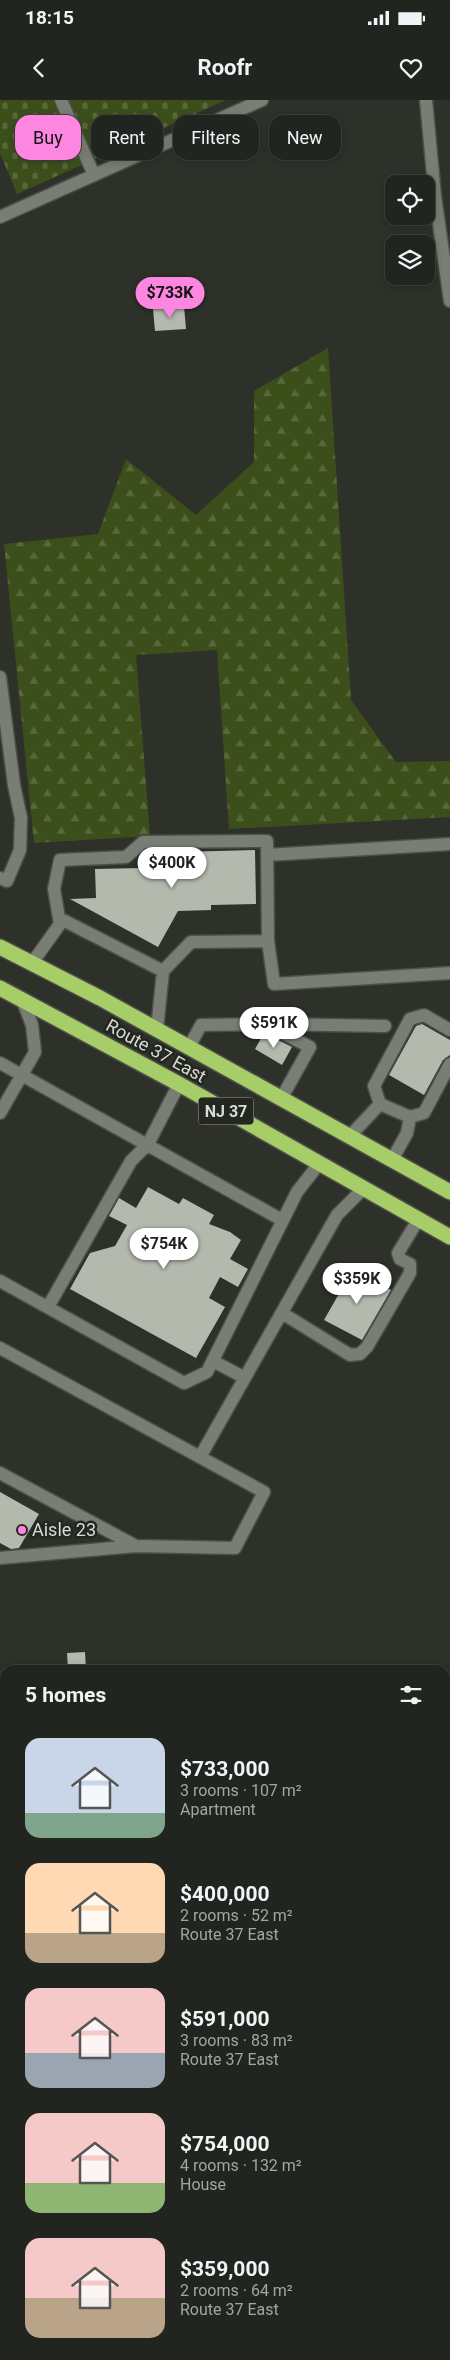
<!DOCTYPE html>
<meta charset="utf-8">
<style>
body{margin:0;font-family:Roboto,sans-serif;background:#2a2d28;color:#f1f3f6;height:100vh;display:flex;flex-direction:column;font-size:19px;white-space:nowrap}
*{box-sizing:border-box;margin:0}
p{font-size:16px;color:#a2a5a4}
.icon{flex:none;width:28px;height:28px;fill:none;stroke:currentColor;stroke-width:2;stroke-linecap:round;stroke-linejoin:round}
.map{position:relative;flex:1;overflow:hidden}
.side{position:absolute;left:0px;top:1565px;width:450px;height:695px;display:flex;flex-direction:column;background:#22251f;border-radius:15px 15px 0 0;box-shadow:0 2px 8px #0003,0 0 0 1px #3f423d}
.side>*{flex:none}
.guide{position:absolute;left:15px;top:15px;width:420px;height:45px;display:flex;gap:10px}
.controls{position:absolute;left:385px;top:75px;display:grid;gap:10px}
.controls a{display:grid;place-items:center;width:50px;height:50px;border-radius:10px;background:#22251f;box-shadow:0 2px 8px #0003,0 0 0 1px #3f423d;font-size:25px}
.price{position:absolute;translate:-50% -42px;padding:0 11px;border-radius:18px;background:#fff;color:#222;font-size:16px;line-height:32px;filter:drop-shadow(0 1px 2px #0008)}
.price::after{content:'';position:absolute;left:50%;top:30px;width:15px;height:11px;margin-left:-8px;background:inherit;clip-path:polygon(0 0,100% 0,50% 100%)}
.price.current{background:#fd86e1;color:#111}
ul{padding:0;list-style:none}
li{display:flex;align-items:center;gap:15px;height:125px;padding:0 25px}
li span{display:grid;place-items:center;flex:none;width:140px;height:100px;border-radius:15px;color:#555}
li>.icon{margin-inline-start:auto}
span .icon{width:60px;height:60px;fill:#fffc;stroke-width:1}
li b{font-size:21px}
h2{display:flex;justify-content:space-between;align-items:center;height:60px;padding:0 25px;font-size:21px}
.chip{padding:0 18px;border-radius:15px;background:#22251f;box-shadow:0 2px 8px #0003,0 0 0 1px #3f423d;font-size:18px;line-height:45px}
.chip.current{background:#fd86e1;color:#111}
.status{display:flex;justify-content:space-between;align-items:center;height:35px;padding:0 25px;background:#22251f;direction:ltr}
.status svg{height:14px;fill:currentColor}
header{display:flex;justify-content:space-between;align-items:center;height:65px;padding:0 25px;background:#22251f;font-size:22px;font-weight:700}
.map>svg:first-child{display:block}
</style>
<div class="status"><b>18:15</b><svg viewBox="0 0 49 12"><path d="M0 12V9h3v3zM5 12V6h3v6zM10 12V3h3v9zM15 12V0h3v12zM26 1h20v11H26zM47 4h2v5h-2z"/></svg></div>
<header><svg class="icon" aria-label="back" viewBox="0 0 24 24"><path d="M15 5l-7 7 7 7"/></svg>Roofr<svg class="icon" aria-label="heart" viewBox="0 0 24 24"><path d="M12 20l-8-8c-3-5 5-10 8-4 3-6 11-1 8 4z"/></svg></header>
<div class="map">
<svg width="450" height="2260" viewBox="0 0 450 2260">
<defs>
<pattern id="forest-firs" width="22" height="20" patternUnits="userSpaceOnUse" patternTransform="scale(1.25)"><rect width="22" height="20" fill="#3c4f1a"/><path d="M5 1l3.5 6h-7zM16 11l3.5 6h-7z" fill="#57683b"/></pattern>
<pattern id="cemetery-stones" width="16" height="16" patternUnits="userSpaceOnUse" patternTransform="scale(1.25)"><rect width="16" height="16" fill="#3c4f1a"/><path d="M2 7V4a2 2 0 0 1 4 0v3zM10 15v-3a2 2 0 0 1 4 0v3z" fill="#57683b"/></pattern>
</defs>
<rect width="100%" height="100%" fill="#2d3129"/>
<path fill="url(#forest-firs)" d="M328,248L351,600L396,662L450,661V717L229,729L217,550L136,555L150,736L34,743L4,444L98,434L126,359L196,415L254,362V291Z"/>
<path fill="url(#cemetery-stones)" d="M0,0H226L17,94L0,53Z"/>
<path fill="#b4b9ae" d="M184,206L186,229L155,231L153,209Z
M255,750L256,804L211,805V810L178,811L158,847L70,799L96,798L95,769L141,768V755L143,753Z
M422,924L450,940V955L443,960L424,995L389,975L416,926Z
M264,933L292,947L282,965L255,949Z
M148,1087L179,1104L183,1098L214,1115L209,1124L230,1132L241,1140L230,1159L248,1169L238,1187L220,1177L209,1198L225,1207L196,1258L70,1189L90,1153L115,1146L127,1125L109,1116L119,1098L136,1108Z
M353,1169L391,1190L362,1240L324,1220Z
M0,1392L39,1414L19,1448L11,1449L0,1443Z
M85,1552L86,1570H68L67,1553Z"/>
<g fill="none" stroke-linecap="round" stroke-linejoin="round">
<defs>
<path id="minor" d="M61,0L94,75
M426,0L435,96L450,201
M0,117L262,0
M0,577L14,685L21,718L20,750L7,781L0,778
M267,755L450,744
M59,818L163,871
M32,863L60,824L54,789L60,760L126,757L143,742L267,741L268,841
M270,924L385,926
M157,930L163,871L191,842L268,841L274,884L450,873
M189,947L201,925L265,924L310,947L281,999
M0,963L282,1120
M380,1004L410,1017
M0,1013L35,952L32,925L22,899
M349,1037L380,1004L374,986L410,919L424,915L450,930
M392,1060L407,1033L410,1017L424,1013L450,964
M0,1181L184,1283L207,1272L297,1092L318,1065
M48,1207L131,1061L148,1044L179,984
M282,1213L350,1255L360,1254L367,1247L410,1173V1164L400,1159L398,1153L418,1120
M0,1248L264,1392L235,1448L136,1446L0,1373
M213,1261L245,1278
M200,1357L337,1115L363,1089
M0,1458L136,1446
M445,1634H450
M0,1656H5
M445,1906H450
M0,1931H5
M445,2144H450
M265,2255L266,2260"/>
<path id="highway" d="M0,847L100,898L450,1092
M0,888L179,984L450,1137"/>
</defs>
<use href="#minor" stroke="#4c4f48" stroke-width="15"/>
<use href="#highway" stroke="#4c4f48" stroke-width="18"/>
<use href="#minor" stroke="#797e74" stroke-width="12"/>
<use href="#highway" stroke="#a6cd68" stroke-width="15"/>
</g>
<circle fill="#fd86e1" stroke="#24271f" stroke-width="2" cx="22" cy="1430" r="5"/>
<g text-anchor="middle" stroke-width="5" stroke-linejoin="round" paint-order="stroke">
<rect fill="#24271f" stroke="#a2a59f" stroke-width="1" x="198.5" y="997.5" width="55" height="27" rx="4"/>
<g font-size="16" font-weight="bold" fill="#d8dbd6">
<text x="226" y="1017">NJ 37</text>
</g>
<g font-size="18" fill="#d8dbd6" stroke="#24271f">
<text transform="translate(156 951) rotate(29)" y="6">Route 37 East</text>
</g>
<g font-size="18" fill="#d8dbd6" stroke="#24271f" text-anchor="start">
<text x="32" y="1436">Aisle 23</text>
</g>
</g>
</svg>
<div class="controls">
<a><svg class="icon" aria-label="locate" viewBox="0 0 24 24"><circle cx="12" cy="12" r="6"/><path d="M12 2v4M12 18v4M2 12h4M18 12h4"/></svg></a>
<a><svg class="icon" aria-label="layers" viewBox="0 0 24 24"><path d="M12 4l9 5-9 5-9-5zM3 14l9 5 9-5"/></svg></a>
</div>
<b class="price current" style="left:170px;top:219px">$733K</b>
<b class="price" style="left:172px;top:789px">$400K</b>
<b class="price" style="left:274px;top:949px">$591K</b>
<b class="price" style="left:164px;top:1170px">$754K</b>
<b class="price" style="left:357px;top:1205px">$359K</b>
<div class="guide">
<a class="chip current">Buy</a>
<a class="chip">Rent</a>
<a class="chip">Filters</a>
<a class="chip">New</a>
</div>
<section class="side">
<h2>5 homes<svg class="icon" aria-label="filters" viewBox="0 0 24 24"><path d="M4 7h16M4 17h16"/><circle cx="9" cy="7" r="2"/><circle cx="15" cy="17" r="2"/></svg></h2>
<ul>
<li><span style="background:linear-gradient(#c9d6e8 75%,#7fa58c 0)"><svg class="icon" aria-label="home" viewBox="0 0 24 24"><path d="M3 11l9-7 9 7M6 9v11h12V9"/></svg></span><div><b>$733,000</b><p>3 rooms · 107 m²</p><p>Apartment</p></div></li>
<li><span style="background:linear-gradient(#ffd9b3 70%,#b9a48a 0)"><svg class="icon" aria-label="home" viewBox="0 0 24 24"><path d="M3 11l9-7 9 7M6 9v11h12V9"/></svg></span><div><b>$400,000</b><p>2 rooms · 52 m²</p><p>Route 37 East</p></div></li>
<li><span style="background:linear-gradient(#f6c9c9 65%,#9aa5b1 0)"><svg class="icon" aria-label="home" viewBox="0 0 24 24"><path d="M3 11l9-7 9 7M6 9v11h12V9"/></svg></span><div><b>$591,000</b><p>3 rooms · 83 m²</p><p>Route 37 East</p></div></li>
<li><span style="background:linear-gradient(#f6c9c9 70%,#8fb573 0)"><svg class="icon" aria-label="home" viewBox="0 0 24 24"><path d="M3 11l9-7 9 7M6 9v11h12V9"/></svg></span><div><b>$754,000</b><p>4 rooms · 132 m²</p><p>House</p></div></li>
<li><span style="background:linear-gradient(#f6c9c9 60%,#b9a48a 0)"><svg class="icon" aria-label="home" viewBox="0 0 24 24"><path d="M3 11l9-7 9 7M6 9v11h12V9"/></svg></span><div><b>$359,000</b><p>2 rooms · 64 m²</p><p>Route 37 East</p></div></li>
</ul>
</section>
</div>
